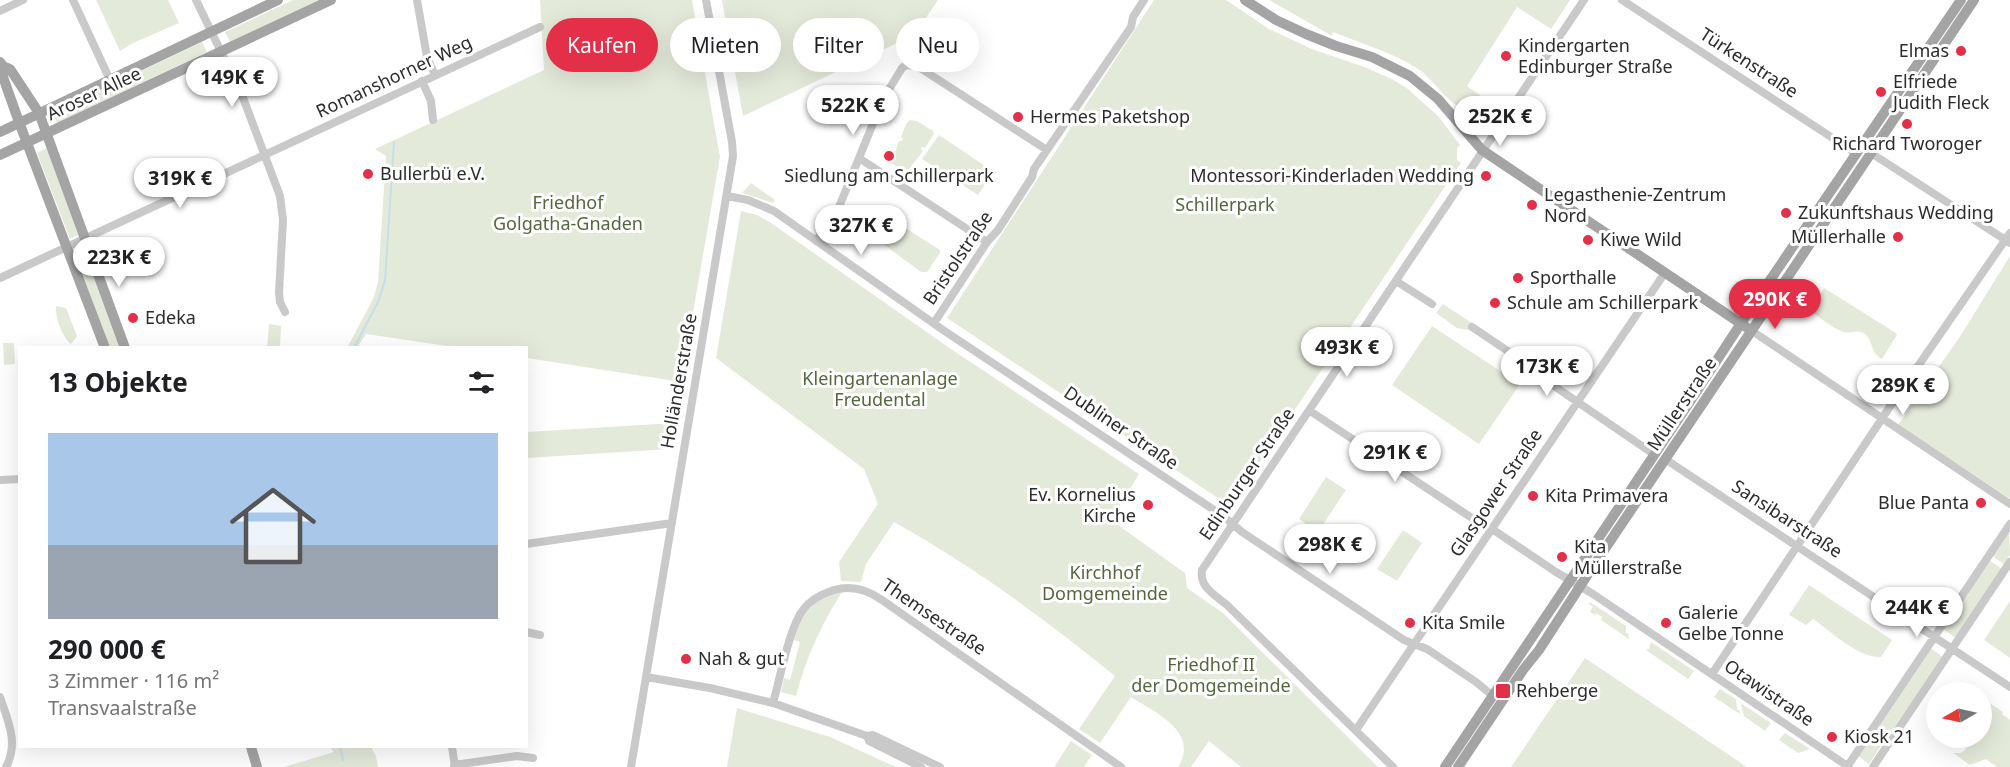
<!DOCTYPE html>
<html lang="de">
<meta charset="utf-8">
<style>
body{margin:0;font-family:"Noto Sans",sans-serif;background:#f6f6f6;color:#202124;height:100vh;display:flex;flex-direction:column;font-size:22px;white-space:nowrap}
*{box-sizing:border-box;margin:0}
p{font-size:20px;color:#757577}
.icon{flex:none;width:33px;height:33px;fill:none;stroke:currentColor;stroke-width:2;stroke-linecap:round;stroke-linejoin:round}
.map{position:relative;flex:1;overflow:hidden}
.sheet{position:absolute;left:18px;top:346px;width:510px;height:402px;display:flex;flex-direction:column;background:#fff;border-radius:0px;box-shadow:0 6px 24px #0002}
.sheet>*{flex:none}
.hud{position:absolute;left:546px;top:18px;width:570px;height:54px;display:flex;gap:12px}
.needle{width:39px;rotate:261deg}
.buttons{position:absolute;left:1926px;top:682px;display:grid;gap:12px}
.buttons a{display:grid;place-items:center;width:66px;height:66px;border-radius:50%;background:#fff;box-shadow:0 6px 24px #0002;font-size:30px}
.price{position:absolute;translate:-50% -51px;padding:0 14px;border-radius:21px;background:#fff;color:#222;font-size:20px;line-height:39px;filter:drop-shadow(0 2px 3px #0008)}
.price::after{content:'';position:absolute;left:50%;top:36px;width:18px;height:14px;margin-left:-9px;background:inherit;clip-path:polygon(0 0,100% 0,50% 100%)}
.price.active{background:#e32f47;color:#fff}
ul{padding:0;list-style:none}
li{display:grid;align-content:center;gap:12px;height:318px;padding:0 30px}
li span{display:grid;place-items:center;height:186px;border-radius:0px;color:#555}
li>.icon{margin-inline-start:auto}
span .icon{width:108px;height:108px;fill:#fffc;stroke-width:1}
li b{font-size:26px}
h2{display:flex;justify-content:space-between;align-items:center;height:72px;padding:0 30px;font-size:26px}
.chip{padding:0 21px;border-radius:27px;background:#fff;box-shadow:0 6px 24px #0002;font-size:21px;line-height:54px}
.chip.active{background:#e32f47;color:#fff}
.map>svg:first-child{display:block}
</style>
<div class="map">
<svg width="2010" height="767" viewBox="0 0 2010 767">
<rect width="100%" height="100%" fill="#fff"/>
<path fill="#e4eada" d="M96,0H168L179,23L133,43L120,51Z
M293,0H319L230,42L225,32Z
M540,0H692L720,157L681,382L527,358L526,348H460L366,334L357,348H347L373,299L378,282L386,156L375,149L544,70Z
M722,0H938L913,37L912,36L743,116Z
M1154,0H1226L1269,29L1312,49L1364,67L1392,79L1408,89L1439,117L1460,145L1457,148V160L1461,163L1456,170H1449L1447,180L1448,182L1230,506L947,318Z
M1269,0H1570L1551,29L1517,7L1467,86L1495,106C1483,113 1473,112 1460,107C1446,101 1432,78 1418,69C1392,52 1362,44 1333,32L1332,36Z
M202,42L207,52L57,123L53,113Z
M910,120L917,121L933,131L934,134L925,148L922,147L921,149L923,151L906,173L891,163L899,141H902L903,139L901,137L906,124Z
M939,135L991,170L990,177L978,195L922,159Z
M47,148L78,235L70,239L37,153Z
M751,183L775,200L773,203L742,193Z
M874,207L893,219L877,241L864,230Z
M741,211L757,215L771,223L951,349L1139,474L1111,520L1185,573L1187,588L1223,613L1378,767H1241L1209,741L1191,767H1178C1200,732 1156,713 1131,697L1100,743L1079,729L1115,676C1045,619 973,566 894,522L866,564L861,582L841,581L839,562L878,504L864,469L716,358Z
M896,222L940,250V253L927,272H921L882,243Z
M81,246L83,247L121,348H109L75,256L74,249Z
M2010,256V497L2009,498L1898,425L1959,338Z
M1824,288L1896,333L1897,335L1882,359C1868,351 1875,340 1863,333C1857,329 1850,334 1844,332C1835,330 1819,317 1811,311Z
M1443,304L1472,323L1468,330L1457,328L1436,313Z
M56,306L66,308L77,336L71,344C62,337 55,317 56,306Z
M269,324L281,326L280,348H267Z
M1432,326L1520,384L1479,444L1392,385Z
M3,343H14L15,364L4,365Z
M674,423L670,449L527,458V432Z
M1326,477L1346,490L1318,532L1299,519Z
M1403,530L1422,543L1397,581L1377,569Z
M2009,532L2010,555L2004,564L1992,556Z
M1989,560L2002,569L1956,638L1943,629Z
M1809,585L1892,640L1881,657C1857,658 1831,631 1813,619L1806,625L1789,615Z
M842,592C821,625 806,658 796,696L781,692L784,678L790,680L800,642L794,640C803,611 812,600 842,592Z
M2010,601V658L1984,640Z
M1590,602L1626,626V633H1628L1629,639L1601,620L1602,617L1596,613L1595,615L1590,612L1593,607L1589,604Z
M1651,642L1694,671L1688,679L1646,650L1649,649Z
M1930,648L1943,657L1888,738L1875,729Z
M1585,658L1747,767H1511Z
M1720,689L1736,699L1737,710H1739L1740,714L1714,697Z
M1982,698L2003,712L2002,714L2010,720V767H1997L1986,759L1970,765L1953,753H1961L1966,749L1950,738H1982Z
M1742,704L1771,723L1765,731L1744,716L1741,705Z
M737,708L830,737L896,767H727Z
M1785,733L1810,749L1798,753L1779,740Z
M1874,733L1885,740L1869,764L1858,756Z
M1071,741L1092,755L1084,767H1054Z
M330,747H371L376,756L378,767H284L334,752Z"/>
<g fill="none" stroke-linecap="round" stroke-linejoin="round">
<path stroke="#c6deea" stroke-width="2" d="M354,348L378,302L385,281L394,142
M340,747L343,760"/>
<path stroke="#c9c9c9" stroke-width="8" d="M73,0L110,80
M196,0L242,95L280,196L283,220L279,293L280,302L285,312
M417,0L427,57L435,75
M1622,0L1857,154
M0,11L23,0
M422,81L431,101L433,120
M1871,153L2010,243
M859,158L987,242
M727,196L748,200L774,211L943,330L1223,516L1242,532L1404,640L1427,649L1476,682L1493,696
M816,241L839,207L883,99L902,68L906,65L917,66L1047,150
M0,278L540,27
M1396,281L1432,304
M934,323L987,242L998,230L1032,177L1034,169L1047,150L1131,27L1133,17L1144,0
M1472,327L1539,372L1541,377L1655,455
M1752,331L2010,504
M1310,411L1484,526L1492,529L1556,572L1593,594L1849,767
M1665,459L2010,687
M0,480L20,479
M526,544L672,523
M526,632L540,635
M1712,674L1889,408L2010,233
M646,677L710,688L773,703L867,736L873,735L940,767
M0,697C8,721 19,743 6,767
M773,703C780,679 789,628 803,610C810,600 822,594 834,590C851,585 868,590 882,600L1121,767
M1356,730L1664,274
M867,736L869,741L921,767
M452,747L455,767
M454,765L517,756L533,758
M631,767L733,156L732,142L706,0
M1393,767L1227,605C1215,595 1199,587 1202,570L1584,0
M1847,767L2010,524
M1873,767L2010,562"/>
<path stroke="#a4a4a4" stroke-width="10" d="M1245,0L1276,20L1306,34L1336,46L1372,57L1410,76L1438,99L1482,150L1746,327
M0,62L3,66L10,69L39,113L125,348
M3,66V77L19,122L105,348
M0,132L278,0
M0,155L331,0
M251,747L257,767
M1445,767L1687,406L1749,311L1961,0
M1458,767L1523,670L1539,650L1588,574L1974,0"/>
</g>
<g fill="#e32f47" stroke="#fff" stroke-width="2">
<circle cx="1961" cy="51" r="6"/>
<circle cx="1506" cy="56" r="6"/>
<circle cx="1881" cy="92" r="6"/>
<circle cx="1018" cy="117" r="6"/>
<circle cx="1907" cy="124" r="6"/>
<circle cx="889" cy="156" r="6"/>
<circle cx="368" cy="174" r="6"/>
<circle cx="1486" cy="176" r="6"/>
<circle cx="1532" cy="205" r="6"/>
<circle cx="1786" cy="213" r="6"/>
<circle cx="1898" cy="237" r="6"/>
<circle cx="1588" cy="240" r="6"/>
<circle cx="1518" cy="278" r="6"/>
<circle cx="1495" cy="303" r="6"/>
<circle cx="133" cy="318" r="6"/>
<circle cx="1533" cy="496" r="6"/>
<circle cx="1981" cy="503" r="6"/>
<circle cx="1148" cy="505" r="6"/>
<circle cx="1562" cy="557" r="6"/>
<circle cx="1410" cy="623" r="6"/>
<circle cx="1666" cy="623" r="6"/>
<circle cx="686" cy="659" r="6"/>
<rect x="1495" y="683" width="16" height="16" rx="3"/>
<circle cx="1832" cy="737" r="6"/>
</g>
<g text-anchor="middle" stroke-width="6" stroke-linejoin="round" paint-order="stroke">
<g font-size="18" fill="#2c2c2c" stroke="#fff" text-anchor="start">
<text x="1518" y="52">Kindergarten<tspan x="1518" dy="21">Edinburger Straße</tspan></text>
<text x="1949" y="57" text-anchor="end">Elmas</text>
<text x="1893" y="88">Elfriede<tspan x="1893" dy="21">Judith Fleck</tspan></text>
<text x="1030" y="123">Hermes Paketshop</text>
<text x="1907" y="150" text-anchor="middle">Richard Tworoger</text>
<text x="380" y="180">Bullerbü e.V.</text>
<text x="889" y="182" text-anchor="middle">Siedlung am Schillerpark</text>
<text x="1474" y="182" text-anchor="end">Montessori-Kinderladen Wedding</text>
<text x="1544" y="201">Legasthenie-Zentrum<tspan x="1544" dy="21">Nord</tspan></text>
<text x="1798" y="219">Zukunftshaus Wedding</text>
<text x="1886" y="243" text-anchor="end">Müllerhalle</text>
<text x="1600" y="246">Kiwe Wild</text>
<text x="1530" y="284">Sporthalle</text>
<text x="1507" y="309">Schule am Schillerpark</text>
<text x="145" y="324">Edeka</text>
<text x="1136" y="501" text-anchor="end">Ev. Kornelius<tspan x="1136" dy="21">Kirche</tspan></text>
<text x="1545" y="502">Kita Primavera</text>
<text x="1969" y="509" text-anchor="end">Blue Panta</text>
<text x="1574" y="553">Kita<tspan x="1574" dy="21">Müllerstraße</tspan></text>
<text x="1678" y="619">Galerie<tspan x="1678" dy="21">Gelbe Tonne</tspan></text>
<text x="1422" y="629">Kita Smile</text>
<text x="698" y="665">Nah &amp; gut</text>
<text x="1516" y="697">Rehberge</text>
<text x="1844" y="743">Kiosk 21</text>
</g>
<g font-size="18" fill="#2c2c2c" stroke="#fff">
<text transform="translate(1749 63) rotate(33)" y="6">Türkenstraße</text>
<text transform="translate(394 77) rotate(-25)" y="6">Romanshorner Weg</text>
<text transform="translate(94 94) rotate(-25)" y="6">Aroser Allee</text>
<text transform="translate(958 258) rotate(-56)" y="6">Bristolstraße</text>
<text transform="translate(679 381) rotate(-80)" y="6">Holländerstraße</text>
<text transform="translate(1682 404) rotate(-56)" y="6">Müllerstraße</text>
<text transform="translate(1121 428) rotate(34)" y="6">Dubliner Straße</text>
<text transform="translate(1247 474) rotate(-56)" y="6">Edinburger Straße</text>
<text transform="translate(1496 493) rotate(-56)" y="6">Glasgower Straße</text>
<text transform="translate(1787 519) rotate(33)" y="6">Sansibarstraße</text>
<text transform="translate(934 617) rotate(34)" y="6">Themsestraße</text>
<text transform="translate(1769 693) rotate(34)" y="6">Otawistraße</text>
</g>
<g font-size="18" fill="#52673b" stroke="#fff">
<text x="568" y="209">Friedhof<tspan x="568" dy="21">Golgatha-Gnaden</tspan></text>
<text x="1225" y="211">Schillerpark</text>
<text x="880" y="385">Kleingartenanlage<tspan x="880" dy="21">Freudental</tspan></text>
<text x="1105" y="579">Kirchhof<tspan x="1105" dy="21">Domgemeinde</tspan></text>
<text x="1211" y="671">Friedhof II<tspan x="1211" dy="21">der Domgemeinde</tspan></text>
</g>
</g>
</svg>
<div class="buttons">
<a><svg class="needle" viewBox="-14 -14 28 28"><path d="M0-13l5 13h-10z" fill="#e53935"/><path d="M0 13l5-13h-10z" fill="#757577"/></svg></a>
</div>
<b class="price" style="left:232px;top:108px">149K €</b>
<b class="price" style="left:853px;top:136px">522K €</b>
<b class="price" style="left:1500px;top:147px">252K €</b>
<b class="price" style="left:180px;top:209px">319K €</b>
<b class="price" style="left:861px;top:256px">327K €</b>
<b class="price" style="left:119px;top:288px">223K €</b>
<b class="price active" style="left:1775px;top:330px">290K €</b>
<b class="price" style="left:1347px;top:378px">493K €</b>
<b class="price" style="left:1547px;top:397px">173K €</b>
<b class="price" style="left:1903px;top:416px">289K €</b>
<b class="price" style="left:1395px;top:483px">291K €</b>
<b class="price" style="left:1330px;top:575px">298K €</b>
<b class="price" style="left:1917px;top:638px">244K €</b>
<div class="hud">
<a class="chip active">Kaufen</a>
<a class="chip">Mieten</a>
<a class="chip">Filter</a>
<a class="chip">Neu</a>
</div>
<section class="sheet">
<h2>13 Objekte<svg class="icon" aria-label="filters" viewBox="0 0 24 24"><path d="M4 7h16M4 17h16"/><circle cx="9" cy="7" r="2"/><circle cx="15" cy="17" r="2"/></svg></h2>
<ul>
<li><span style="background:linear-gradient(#a9c7e8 60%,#9aa5b1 0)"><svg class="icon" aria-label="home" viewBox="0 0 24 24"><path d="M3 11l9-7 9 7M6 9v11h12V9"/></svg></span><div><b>290 000 €</b><p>3 Zimmer · 116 m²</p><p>Transvaalstraße</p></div></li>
</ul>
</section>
</div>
